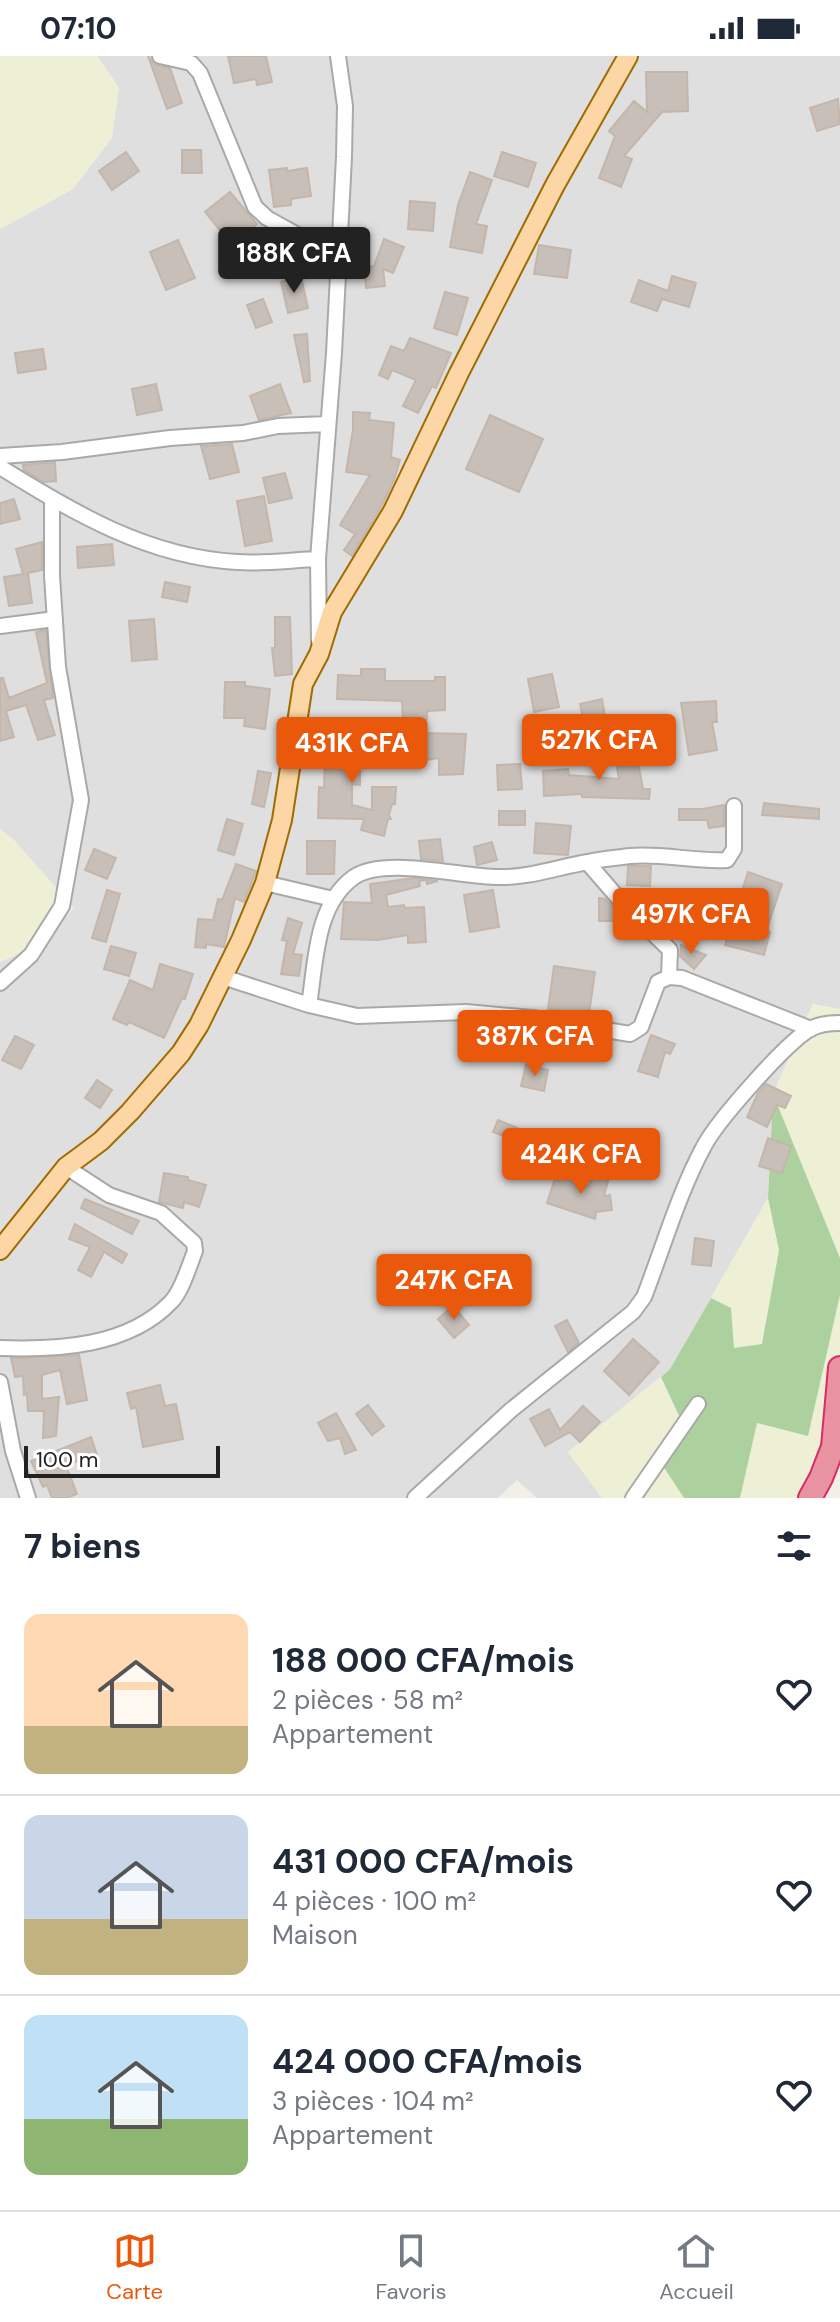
<!DOCTYPE html>
<html lang="fr">
<meta charset="utf-8">
<style>
body{margin:0;font-family:"DM Sans",sans-serif;background:#f6f6f7;color:#1f2937;height:100vh;display:flex;flex-direction:column;font-size:30px;white-space:nowrap}
*{box-sizing:border-box;margin:0}
p{font-size:26px;color:#747a83}
.icon{flex:none;width:44px;height:44px;fill:none;stroke:currentColor;stroke-width:2;stroke-linecap:round;stroke-linejoin:round}
.map{position:relative;height:1442px;overflow:hidden}
.side{display:flex;flex-direction:column;background:#fff;flex:1}
.side>*{flex:none}
.scale{position:absolute;left:24px;bottom:20px;width:196px;box-sizing:border-box;padding-left:8px;border:4px solid #222;border-top:0;font-size:22px;line-height:28px;white-space:nowrap;color:#222;-webkit-text-stroke:6px #fff;paint-order:stroke}
.price{position:absolute;translate:-50% -68px;padding:0 18px;border-radius:8px;background:#ea580c;color:#fff;font-size:26px;line-height:52px;filter:drop-shadow(0 2px 4px #0008)}
.price::after{content:'';position:absolute;left:50%;top:48px;width:24px;height:18px;margin-left:-12px;background:inherit;clip-path:polygon(0 0,100% 0,50% 100%)}
.price.current{background:#222;color:#fff}
ul{padding:0;list-style:none}
li{display:flex;align-items:center;gap:24px;height:200px;padding:0 24px}
li+li{border-top:2px solid #e0e1e3}
li span{display:grid;place-items:center;flex:none;width:224px;height:160px;border-radius:16px;color:#555}
li>.icon{margin-inline-start:auto}
span .icon{width:96px;height:96px;fill:#fffc;stroke-width:1}
li b{font-size:34px}
h2{display:flex;justify-content:space-between;align-items:center;height:96px;padding:0 24px;font-size:34px}
.status{display:flex;justify-content:space-between;align-items:center;height:56px;padding:0 40px;background:#fff;direction:ltr}
.status svg{height:22px;fill:currentColor}
.tabs{display:flex;justify-content:space-around;align-items:center;height:112px;border-top:2px solid #e0e1e3;background:#fff;font-size:22px;color:#747a83}
.tabs a{display:grid;justify-items:center;gap:4px}
.tabs .current{color:#ea580c}
.map>svg:first-child{display:block}
</style>
<div class="status"><b>07:10</b><svg viewBox="0 0 49 12"><path d="M0 12V9h3v3zM5 12V6h3v6zM10 12V3h3v9zM15 12V0h3v12zM26 1h20v11H26zM47 4h2v5h-2z"/></svg></div>
<div class="map">
<svg width="840" height="1442" viewBox="0 0 840 1442">
<rect width="100%" height="100%" fill="#f2efe9"/>
<path fill="#e0dfdf" d="M97,0H840V953L813,948L773,1038L768,1142L670,1313L568,1396L602,1442H537L517,1424L498,1442H0V906L39,889L16,786L0,773V173L73,133L119,32Z"/>
<path fill="#eef0d5" d="M0,0H97L119,32L112,82L73,133L0,173Z
M0,773L16,786L74,852L39,889L0,906Z
M813,948L840,953V1202L773,1038Z
M768,1142L779,1194L762,1288L734,1293L731,1252L711,1242Z
M840,1239V1385L815,1442H740L757,1367L808,1380Z
M661,1321L681,1364L657,1401L684,1442H602L568,1396Z"/>
<path fill="#add19e" d="M773,1038L840,1202V1239L808,1380L757,1367L740,1442H684L657,1401L681,1364L661,1321L670,1313L711,1242L731,1252L734,1292L762,1288L779,1194L768,1142Z"/>
<path fill="#c7bfb8" stroke="#c4b6ab" stroke-width="2" d="M148,0L154,8L170,12L182,47L167,53Z
M228,0H266L272,26L257,29L256,23L234,27Z
M646,16H687L688,55L662,56L624,100L632,103L621,131L599,122L615,80L609,75L634,45L647,56Z
M838,43L840,68L817,75L810,52Z
M182,94H201L202,117H182Z
M126,96L139,115L112,134L99,115Z
M502,96L536,107L528,131L494,120Z
M287,112V115L307,112L311,140L291,143V149L274,151L269,114Z
M470,116L492,124L476,168L487,170L482,197L450,191L458,149Z
M230,136L257,168L232,189L205,156Z
M410,145L435,147L433,175L408,173Z
M384,183L404,191L393,217L383,213L385,230L366,232L364,211L374,210Z
M178,184L195,222L166,234L150,196Z
M539,189L571,194L567,222L534,218Z
M672,220L696,227L689,251L662,243L657,255L631,246L639,224L668,235Z
M301,221L308,252L288,257L281,226Z
M445,236L468,242L457,279L434,272Z
M263,243L272,266L256,272L247,249Z
M307,278L310,325L304,326L294,279Z
M410,282L451,297L436,332L432,330L418,357L403,350L416,324L392,314L388,323L379,319L391,290L404,295Z
M43,293L46,313L18,317L15,297Z
M156,328L162,354L137,359L132,333Z
M280,328L291,357L259,364L250,340Z
M353,356L370,357L369,364L394,367L391,401L400,404L394,424L382,449L352,500L344,494L355,478L340,469L370,419L346,416L353,374Z
M490,359L543,383L519,436L466,413Z
M232,388L239,416L210,423L201,390Z
M55,406L56,425L44,426L24,414L23,409Z
M285,417L292,442L269,447L263,422Z
M264,440L272,485L245,490L237,445Z
M14,443L20,463L0,468V447Z
M42,486V514L28,517L32,547L9,550L4,521L23,518L16,493Z
M112,488L114,509L78,512L77,491Z
M165,526L190,531L187,546L162,541Z
M275,561H290L292,618L275,620L272,592H275Z
M154,563L157,603L132,605L129,565Z
M46,574L53,642L44,644L55,679L38,684L26,649L6,655L14,681L0,685V622H3L9,642L47,627L36,576Z
M361,613H385V625H435V621H445V654L427,655L426,677L466,678L463,718L439,719V702L400,708L397,690L404,689L402,645L337,643L338,619L361,620Z
M552,618L559,651L534,656L528,623Z
M225,626H245V630L270,633L265,673L244,670L245,662H224Z
M602,643L607,672L586,676L580,648Z
M716,645L717,666H712L717,694L689,699L681,647Z
M331,676L370,677V698H360V729L352,728V749L372,754V731H396L395,748H392L389,759L391,763H388L384,780L361,774L364,763L318,762L319,731L324,732L325,701H331Z
M636,696L643,733H650L649,743L582,741V738L544,740L543,715L568,713L569,719L619,723L615,700Z
M520,708L522,733L498,734L497,709Z
M258,715L271,717L264,751L252,748Z
M764,747L819,753V763L762,759Z
M724,749V770L709,772L707,764H679V753H703Z
M499,755H525V769H499Z
M227,763L243,768L234,799L218,794Z
M536,767L571,770L568,799L534,797Z
M440,783L443,805L421,803L419,785Z
M307,785H335L334,818H307Z
M492,786L497,804L477,809L474,791Z
M94,793L116,802L107,823L85,814Z
M236,808L256,815L244,846L235,842L224,891L206,888V892L195,891L198,863L213,864L218,843L222,844Z
M628,810H651L650,830L627,829Z
M748,816L782,828L766,875L770,876L764,899L725,889Z
M414,822L438,825L427,828L426,824L419,825L420,830L386,839L388,851L404,849L405,852L424,851L426,886L408,887V879L378,884L341,883L344,846L372,847L370,828Z
M107,834L120,838L106,886L92,882Z
M493,834L499,871L470,876L464,839Z
M599,842L605,843L622,861L621,865H599Z
M288,862L302,867L293,898L302,899L299,920L281,918L287,885L282,884Z
M681,889L706,899L694,913L680,900Z
M111,890L136,897L129,920L104,913Z
M160,908L193,918L185,943L182,942L164,982L129,966L127,969L113,963L130,924L153,934Z
M554,910L595,916L589,958L548,953Z
M492,968L521,971L518,995L489,992Z
M651,979L675,988L670,998L665,996L658,1021L638,1015Z
M15,980L34,989L21,1013L2,1004Z
M526,1009L548,1014L544,1035L521,1030Z
M97,1024L112,1034L100,1052L85,1042Z
M766,1028L791,1040L785,1052L777,1049L767,1071L747,1061L758,1037Z
M498,1064L522,1074L517,1085L493,1076Z
M768,1082L791,1090L782,1117L759,1110Z
M164,1117L188,1121V1124L206,1129L199,1151L184,1146L183,1152L159,1146Z
M593,1117L609,1121L604,1140L610,1139L612,1154L596,1156L595,1163L547,1147L556,1119L589,1130Z
M85,1143L139,1165L132,1178L81,1152Z
M75,1168L127,1198L122,1207L104,1196L91,1221L78,1214L90,1191L69,1183Z
M695,1182L714,1185L711,1210L692,1208Z
M453,1250L469,1269L454,1282L438,1263Z
M567,1264L579,1287L568,1296L555,1270Z
M633,1283L659,1306L629,1339L604,1315Z
M79,1299L87,1344L67,1348L60,1314L42,1319V1343L59,1341L56,1380L43,1382L44,1355H28L27,1338L24,1339L23,1320L15,1321L11,1302Z
M160,1329L165,1350L176,1348L183,1383L143,1391L136,1351L131,1353L127,1337Z
M368,1349L384,1370L372,1379L356,1358Z
M583,1350L600,1366L580,1386L570,1376L545,1390L530,1363L549,1353L560,1374Z
M336,1357L346,1375L356,1394L345,1398L340,1382L328,1385L318,1367Z
M91,1381L97,1399L66,1409L77,1438L66,1442H52L47,1429L43,1431L31,1405Z"/>
<g fill="none" stroke-linecap="round" stroke-linejoin="round">
<defs>
<path id="minor" d="M160,0L191,7L200,17L255,151L267,162L339,202
M0,400L62,396L170,382L243,377L278,370L327,368
M0,411C74,457 148,501 237,506C264,508 291,504 318,503
M0,570L55,563
M319,585L318,503L334,297L344,101L345,50L338,0
M587,806L626,851L670,894L669,921
M265,827L333,843
M223,921L309,949L357,960L466,956L533,962L630,978L641,971L658,926L669,921L682,922L811,973
M0,927L31,899L62,850L81,744L58,611L52,520V444
M309,949C316,906 315,849 354,821C384,800 462,821 498,821C529,822 558,811 588,806C602,803 616,802 630,800C662,797 695,806 727,804L734,793V750
M0,1292C57,1294 128,1291 171,1246C182,1235 189,1210 195,1195L194,1187L161,1157L109,1139L66,1111
M0,1326L13,1395L28,1442
M415,1442L511,1354L633,1256L644,1241C663,1192 678,1139 703,1092C716,1066 785,988 810,973C819,968 831,967 840,967
M633,1442L698,1348"/>
<path id="major" d="M0,1194L66,1111L101,1085L130,1056L181,997L199,969L241,884L265,827L282,764L303,628L319,598L332,556L393,455L459,317L555,129L628,0"/>
<path id="highway" d="M810,1442L821,1422L833,1391L840,1312"/>
</defs>
<use href="#minor" stroke="#a9a9a9" stroke-width="18"/>
<use href="#major" stroke="#a06b00" stroke-width="22"/>
<use href="#highway" stroke="#dc2a67" stroke-width="26"/>
<use href="#minor" stroke="#fff" stroke-width="14"/>
<use href="#major" stroke="#fcd6a4" stroke-width="18"/>
<use href="#highway" stroke="#e892a2" stroke-width="22"/>
</g>
</svg>
<div class="scale">100 m</div>
<b class="price current" style="left:294px;top:239px">188K CFA</b>
<b class="price" style="left:599px;top:726px">527K CFA</b>
<b class="price" style="left:352px;top:729px">431K CFA</b>
<b class="price" style="left:691px;top:900px">497K CFA</b>
<b class="price" style="left:535px;top:1022px">387K CFA</b>
<b class="price" style="left:581px;top:1140px">424K CFA</b>
<b class="price" style="left:454px;top:1266px">247K CFA</b>
</div>
<section class="side">
<h2>7 biens<svg class="icon" aria-label="filters" viewBox="0 0 24 24"><path d="M4 7h16M4 17h16"/><circle cx="9" cy="7" r="2"/><circle cx="15" cy="17" r="2"/></svg></h2>
<ul>
<li><span style="background:linear-gradient(#ffd9b3 70%,#c2b280 0)"><svg class="icon" aria-label="home" viewBox="0 0 24 24"><path d="M3 11l9-7 9 7M6 9v11h12V9"/></svg></span><div><b>188 000 CFA/mois</b><p>2 pièces · 58 m²</p><p>Appartement</p></div><svg class="icon" aria-label="heart" viewBox="0 0 24 24"><path d="M12 20l-8-8c-3-5 5-10 8-4 3-6 11-1 8 4z"/></svg></li>
<li><span style="background:linear-gradient(#c9d6e8 65%,#c2b280 0)"><svg class="icon" aria-label="home" viewBox="0 0 24 24"><path d="M3 11l9-7 9 7M6 9v11h12V9"/></svg></span><div><b>431 000 CFA/mois</b><p>4 pièces · 100 m²</p><p>Maison</p></div><svg class="icon" aria-label="heart" viewBox="0 0 24 24"><path d="M12 20l-8-8c-3-5 5-10 8-4 3-6 11-1 8 4z"/></svg></li>
<li><span style="background:linear-gradient(#bfe0f5 65%,#8fb573 0)"><svg class="icon" aria-label="home" viewBox="0 0 24 24"><path d="M3 11l9-7 9 7M6 9v11h12V9"/></svg></span><div><b>424 000 CFA/mois</b><p>3 pièces · 104 m²</p><p>Appartement</p></div><svg class="icon" aria-label="heart" viewBox="0 0 24 24"><path d="M12 20l-8-8c-3-5 5-10 8-4 3-6 11-1 8 4z"/></svg></li>
</ul>
</section>
<nav class="tabs">
<a class="current"><svg class="icon" aria-label="map" viewBox="0 0 24 24"><path d="M3 6l6-2 6 2 6-2v14l-6 2-6-2-6 2zM9 4v14M15 6v14"/></svg>Carte</a>
<a><svg class="icon" aria-label="saved" viewBox="0 0 24 24"><path d="M7 4h10v16l-5-4-5 4z"/></svg>Favoris</a>
<a><svg class="icon" aria-label="home" viewBox="0 0 24 24"><path d="M3 11l9-7 9 7M6 9v11h12V9"/></svg>Accueil</a>
</nav>
